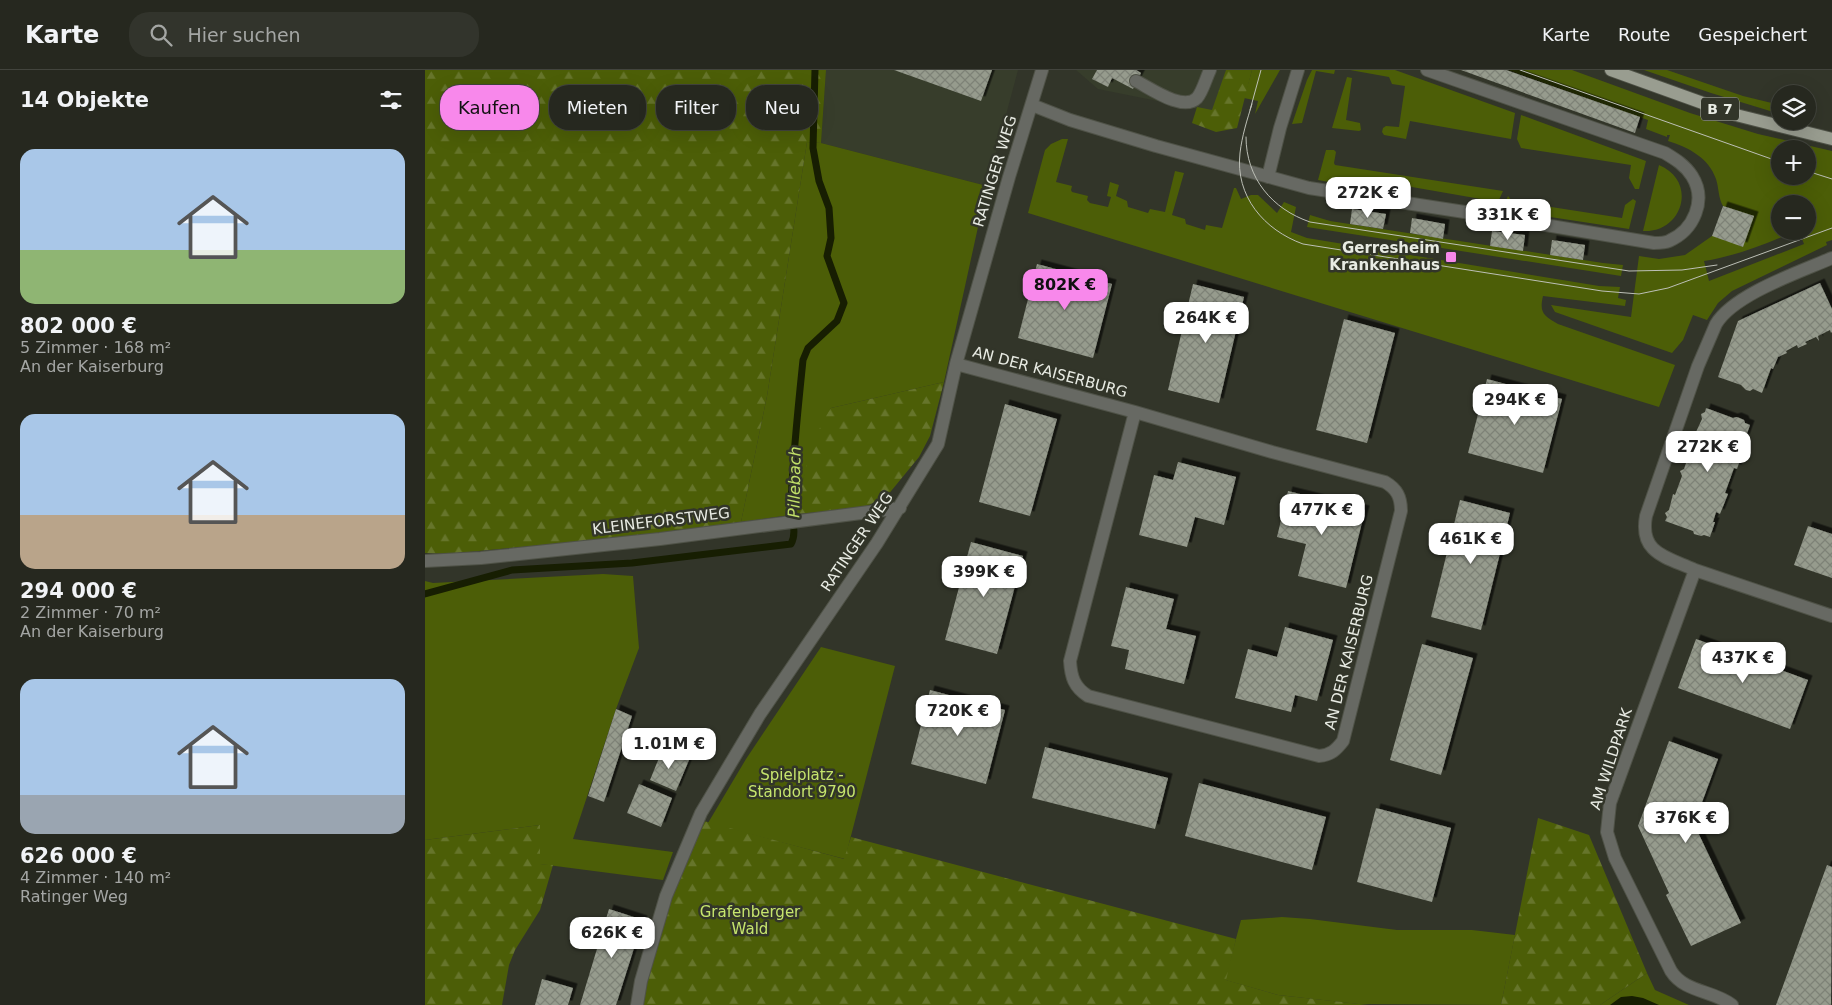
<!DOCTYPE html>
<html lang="de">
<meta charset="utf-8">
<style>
body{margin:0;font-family:"DejaVu Sans",sans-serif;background:#32342c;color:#f1f3f6;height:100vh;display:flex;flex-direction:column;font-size:19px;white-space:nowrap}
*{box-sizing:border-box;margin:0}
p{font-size:16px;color:#a4a6a4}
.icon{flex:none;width:28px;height:28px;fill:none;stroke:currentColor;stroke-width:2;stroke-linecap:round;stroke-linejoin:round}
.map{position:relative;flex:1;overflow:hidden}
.details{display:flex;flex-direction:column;background:#26281f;width:425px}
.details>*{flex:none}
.guide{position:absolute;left:15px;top:15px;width:475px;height:45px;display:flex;gap:10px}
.tools{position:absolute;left:1346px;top:15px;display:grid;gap:10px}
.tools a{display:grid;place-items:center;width:45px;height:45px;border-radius:50%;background:#26281f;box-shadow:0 5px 20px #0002,0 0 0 1px #42443d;font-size:25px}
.price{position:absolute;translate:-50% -42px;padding:0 11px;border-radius:10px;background:#fff;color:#222;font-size:16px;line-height:32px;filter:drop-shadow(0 1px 2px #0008)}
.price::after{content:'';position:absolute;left:50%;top:30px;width:15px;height:11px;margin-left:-8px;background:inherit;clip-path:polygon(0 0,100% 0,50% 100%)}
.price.selected{background:#f888eb;color:#111}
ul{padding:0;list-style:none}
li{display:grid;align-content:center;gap:10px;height:265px;padding:0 20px}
li span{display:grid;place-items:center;height:155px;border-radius:15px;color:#555}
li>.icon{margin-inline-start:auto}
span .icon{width:90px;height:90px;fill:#fffc;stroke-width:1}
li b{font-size:21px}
h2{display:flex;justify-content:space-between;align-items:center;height:60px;padding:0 20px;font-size:21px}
.pill{padding:0 18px;border-radius:20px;background:#26281f;box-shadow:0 5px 20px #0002,0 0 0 1px #42443d;font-size:18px;line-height:45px}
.pill.selected{background:#f888eb;color:#111}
header{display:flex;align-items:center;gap:30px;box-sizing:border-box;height:70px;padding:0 25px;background:#26281f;border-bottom:1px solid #42443d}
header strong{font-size:24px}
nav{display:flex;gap:28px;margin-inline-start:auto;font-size:18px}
.search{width:350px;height:45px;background:#32342c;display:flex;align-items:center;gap:12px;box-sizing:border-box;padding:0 18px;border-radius:20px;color:#a4a6a4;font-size:19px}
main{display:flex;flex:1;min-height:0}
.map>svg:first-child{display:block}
</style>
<header>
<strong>Karte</strong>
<div class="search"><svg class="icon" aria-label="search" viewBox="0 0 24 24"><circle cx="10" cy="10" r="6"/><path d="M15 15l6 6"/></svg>Hier suchen</div>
<nav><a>Karte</a><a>Route</a><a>Gespeichert</a></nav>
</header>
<main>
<section class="details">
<h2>14 Objekte<svg class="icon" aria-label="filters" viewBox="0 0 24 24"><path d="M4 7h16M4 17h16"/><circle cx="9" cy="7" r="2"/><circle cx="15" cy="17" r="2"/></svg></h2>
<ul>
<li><span style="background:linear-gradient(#a9c7e8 65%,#8fb573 0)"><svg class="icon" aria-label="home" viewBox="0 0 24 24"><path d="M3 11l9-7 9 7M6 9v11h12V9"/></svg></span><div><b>802 000 €</b><p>5 Zimmer · 168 m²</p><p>An der Kaiserburg</p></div></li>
<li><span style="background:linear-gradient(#a9c7e8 65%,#b9a48a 0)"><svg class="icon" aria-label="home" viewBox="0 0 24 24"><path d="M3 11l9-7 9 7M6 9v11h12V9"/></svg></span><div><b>294 000 €</b><p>2 Zimmer · 70 m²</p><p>An der Kaiserburg</p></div></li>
<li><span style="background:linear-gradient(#a9c7e8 75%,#9aa5b1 0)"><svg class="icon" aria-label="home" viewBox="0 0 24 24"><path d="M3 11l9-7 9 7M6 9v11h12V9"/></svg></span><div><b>626 000 €</b><p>4 Zimmer · 140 m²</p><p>Ratinger Weg</p></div></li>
</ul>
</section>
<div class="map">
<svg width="1407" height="935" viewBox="0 0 1407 935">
<defs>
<pattern id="forest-firs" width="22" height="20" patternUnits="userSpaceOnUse" patternTransform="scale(1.25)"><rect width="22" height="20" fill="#4c5e07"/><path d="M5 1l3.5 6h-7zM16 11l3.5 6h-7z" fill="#66752b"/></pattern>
<pattern id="building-cross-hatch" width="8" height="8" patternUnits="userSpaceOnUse" patternTransform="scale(1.25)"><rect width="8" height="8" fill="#969b8d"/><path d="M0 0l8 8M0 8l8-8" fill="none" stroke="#7e8277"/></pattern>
<filter id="shadow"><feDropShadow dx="4.5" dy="-4.5" stdDeviation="0" flood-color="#0009"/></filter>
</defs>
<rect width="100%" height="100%" fill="#323529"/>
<path fill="#373d2b" d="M401,0H593L562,116L396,73Z
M651,0H804L787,42L673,19Z"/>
<path fill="#4c5e07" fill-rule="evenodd" d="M827,0H855L830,44L833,31L819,28Z
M887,0H910L909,4L891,1L877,53L867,54L882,10Z
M925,0H970L1090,43L1086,69L985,51L981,69L959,65L957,62L958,58L961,56L974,57L980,16L967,14L964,7Z
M1083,0H1147L1265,43L1333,64L1407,81V170L1401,172L1402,175L1307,221L1293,233L1282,250L1268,245L1258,270L1247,283L1130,242L1126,235L1206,247L1214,186L1234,189L1260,185L1287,166L1328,146L1298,136C1293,127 1294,118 1291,109C1284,88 1263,77 1243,71L1245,65H1242V67L1221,59L1223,50ZM1355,79H1382V106H1355ZM1355,134H1382V161H1374L1379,174L1284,211L1279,191C1311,186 1341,174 1371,161H1355Z
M1219,0H1242L1318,26L1355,35V44L1286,23Z
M922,7L927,8L921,50L935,53L936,60L934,61L907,58Z
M1096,45L1221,91L1214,119H1210L1204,108L1206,95L1096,78L1092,69Z
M637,69H643L631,112L647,116L646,120L647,122L663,126L662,130L665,133L683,137L686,127L682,126L685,112L694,115L691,126L702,131L703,137L723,143L725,139L740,142L750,101L759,103L747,145L760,149L761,154L780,160L781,155L797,158L809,118H811L816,129L826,125H833L852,143L859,132L871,137L866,162L882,168L1174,216L1195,217L1193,228L1201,230L1200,236L1118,226C1114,243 1119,246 1133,254L1250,295L1234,337L603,143L620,80L626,74Z
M382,72L396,73L562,116L519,312L406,338L379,407L372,444L316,452L342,326Z
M901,80H909L911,82L909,93L910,95L1078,121L1073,132L941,109L904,112L893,110Z
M1234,95C1273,111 1258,163 1218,161Z
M1083,126L1087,131L1197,148L1200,135L1208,129L1211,131L1204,159L1092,142L1079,135Z
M885,145L905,151L1178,193L1198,195L1196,206L882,157Z
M178,504L208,506L214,578L191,639L148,769L248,782L238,810L115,794V755L0,770V511L8,513Z
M396,577L470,596L420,789L283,753L321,689Z
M857,847L885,849L972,860H1047L1090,865L1076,935L933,934L853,925L800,910L816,850Z
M1222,903L1230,920L1264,935H1175Z"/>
<path fill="url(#forest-firs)" d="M0,0H401L396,73L382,72L342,326L316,452L235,464L22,484L0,483Z
M801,0H827L812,58L791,62L767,53L772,37L787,40Z
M519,312L505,366L494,387L462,426L438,438L372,444C378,408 385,369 406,338Z
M1113,748L1164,765L1222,903L1175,935H1076Z
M279,751L419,789L426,767L811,869L801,910L853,925L944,935H215L246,822Z
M115,755V794L128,795L115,840L90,880L84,895L77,935H0V770Z"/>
<path fill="#171e02" d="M1207,926L1218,928L1234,935H1185L1196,927Z"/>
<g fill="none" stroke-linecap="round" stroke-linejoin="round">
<path stroke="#171e02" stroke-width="7" d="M0,524L87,500L207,493L366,474C373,462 365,446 366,432C368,385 373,338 378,290L383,278L412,251L419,233L402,186L406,168L404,138L394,111L388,78L390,0"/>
</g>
<path fill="url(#building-cross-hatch)" filter="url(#shadow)" d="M469,0H567L556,31Z
M672,0H711L716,3L708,19L687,8L683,17L667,9Z
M1036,0H1081L1215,47L1210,63Z
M1298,136L1329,146L1318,177L1287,166Z
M927,139L961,144L958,159L925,154Z
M987,148L1020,154L1018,169L985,163Z
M1067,161L1100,165L1098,181L1065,176Z
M1127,170L1160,175L1158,190L1125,185Z
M612,194L687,214L668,288L593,268Z
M1395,213L1407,239V262L1406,263L1405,260L1393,266L1394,271L1391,267L1380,272L1382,274L1373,278L1372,275L1361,281L1362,283L1353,287L1348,299L1346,298L1337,323L1328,319L1325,321L1321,320L1316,315L1293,307L1313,251Z
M768,214L819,227L794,333L743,320Z
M919,249L970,263L942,373L891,360Z
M1062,309L1137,329L1118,403L1043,383Z
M580,334L632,349L605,446L554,432Z
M1281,338L1308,348L1312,347L1319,350L1320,353L1325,355L1320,369L1318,368L1315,377L1319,379L1312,399L1309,398L1300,423L1303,424L1295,444L1291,442L1288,452H1290L1285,467L1279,465L1276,466L1269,464L1268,461L1240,451L1242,447L1240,443L1244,440L1248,424L1250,425L1257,406L1255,401L1259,399L1262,390L1261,386L1265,383L1272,364H1270L1277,349L1276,344L1280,342Z
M753,392L811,407L799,455L770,447L762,477L714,465L729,405L748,410Z
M863,421L940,440L921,518L873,506L881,474L852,467Z
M1035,430L1085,443L1056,560L1006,547Z
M1383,456L1407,464V508L1369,495Z
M546,472L598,486L572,584L520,570Z
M701,517L749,529L741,559L771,566L759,614L700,599L704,580L686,576Z
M860,557L908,570L892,631L870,625L866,642L810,628L823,579L852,587Z
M1271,569L1383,610L1365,659L1253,618Z
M997,574L1048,588L1016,705L965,690Z
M505,620L580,640L561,714L486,694Z
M191,639L207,646L179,732L163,726Z
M1244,671L1293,689L1269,754L1316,853L1266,876L1241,825L1244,823L1213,756Z
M620,677L743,708L730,759L607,728Z
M238,678L264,690L251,721L225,710Z
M774,713L901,747L887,800L760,766Z
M214,714L247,728L236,757L202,743Z
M951,738L1026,758L1007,832L932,812Z
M1402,795L1407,797L1406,935H1351Z
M184,839L218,850L191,935H155Z
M117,909L148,918L143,935H110Z"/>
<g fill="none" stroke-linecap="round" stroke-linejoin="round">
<defs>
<path id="minor" d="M711,11C725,18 758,42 772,28C778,21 781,8 785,0
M607,35L645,50L731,76L884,118L1072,147L1229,173C1234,173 1240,173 1244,171C1269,160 1282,130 1267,106C1260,95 1250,89 1240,83L1002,0
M843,107L855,58L873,0
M531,294L710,342L847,382L960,412C972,419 976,427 976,441L918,671C911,680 906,685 894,686L663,626C649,617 646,607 645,591L710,342
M0,491L56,488L235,469L475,438
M1270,500C1242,487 1214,484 1221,446L1273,296L1291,254C1309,224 1375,202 1407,188
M212,935L216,911L241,826L276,743L335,644L452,473L513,374L531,294L584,107L617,0
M1307,935C1288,920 1260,923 1246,901L1190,788L1182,762L1185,733L1270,500L1407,546"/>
<path id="major" d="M1186,0L1311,45L1407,69"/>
</defs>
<use href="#minor" stroke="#4f5247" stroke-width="14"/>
<use href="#major" stroke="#4f5247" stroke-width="14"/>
<use href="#minor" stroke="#676963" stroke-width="12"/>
<use href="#major" stroke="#999d90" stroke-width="12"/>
<path stroke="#bdc0b7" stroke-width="1" d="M1095,0L1355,92
M827,34C822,50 817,66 815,83C810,126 839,160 878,174L1177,221L1214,224L1243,218L1407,158
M825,40L836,0
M821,67C821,108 847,139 885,152L1204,201L1257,200L1292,195
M1382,101L1407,109"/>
</g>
<rect fill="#f888eb" stroke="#323529" stroke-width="2" x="1020" y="181" width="12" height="12" rx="2.5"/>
<g text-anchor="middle" stroke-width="5" stroke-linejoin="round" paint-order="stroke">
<rect fill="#323529" stroke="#b1b4ab" stroke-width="1" x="1276" y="27.5" width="38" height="23" rx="4"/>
<g font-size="14" font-weight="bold" fill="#e8ebe3">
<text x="1295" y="44">B 7</text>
</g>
<g font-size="15" fill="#e8ebe3" stroke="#323529">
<text transform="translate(570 101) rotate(-73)" y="5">RATINGER WEG</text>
<text transform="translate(625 302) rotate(15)" y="5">AN DER KAISERBURG</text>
<text transform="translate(236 451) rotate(-7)" y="5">KLEINEFORSTWEG</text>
<text transform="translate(432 472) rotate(-56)" y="5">RATINGER WEG</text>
<text transform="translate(924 582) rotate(-76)" y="5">AN DER KAISERBURG</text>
<text transform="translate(1186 689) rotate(-72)" y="5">AM WILDPARK</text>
</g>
<g font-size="15" font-weight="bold" fill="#e8ebe3" stroke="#323529" text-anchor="end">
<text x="1015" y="183">Gerresheim<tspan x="1015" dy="17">Krankenhaus</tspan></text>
</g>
<g font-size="15" fill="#c6e56d" stroke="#323529">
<text x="377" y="710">Spielplatz -<tspan x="377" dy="17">Standort 9790</tspan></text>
<text x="325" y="847">Grafenberger<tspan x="325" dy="17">Wald</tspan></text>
</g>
<g font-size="16" font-style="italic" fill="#c2e169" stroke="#323529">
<text transform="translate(369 412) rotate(-89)" y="6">Pillebach</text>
</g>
</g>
</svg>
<div class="tools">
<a><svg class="icon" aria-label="layers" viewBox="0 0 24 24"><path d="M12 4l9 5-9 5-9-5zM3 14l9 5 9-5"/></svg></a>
<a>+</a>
<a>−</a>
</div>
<b class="price" style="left:943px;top:149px">272K €</b>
<b class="price" style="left:1083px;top:171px">331K €</b>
<b class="price selected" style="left:640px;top:241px">802K €</b>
<b class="price" style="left:781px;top:274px">264K €</b>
<b class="price" style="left:1090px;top:356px">294K €</b>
<b class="price" style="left:1283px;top:403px">272K €</b>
<b class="price" style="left:897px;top:466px">477K €</b>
<b class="price" style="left:1046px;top:495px">461K €</b>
<b class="price" style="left:559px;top:528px">399K €</b>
<b class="price" style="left:1318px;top:614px">437K €</b>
<b class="price" style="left:533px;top:667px">720K €</b>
<b class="price" style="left:244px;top:700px">1.01M €</b>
<b class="price" style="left:1261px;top:774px">376K €</b>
<b class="price" style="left:187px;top:889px">626K €</b>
<div class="guide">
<a class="pill selected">Kaufen</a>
<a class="pill">Mieten</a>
<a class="pill">Filter</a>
<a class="pill">Neu</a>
</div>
</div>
</main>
